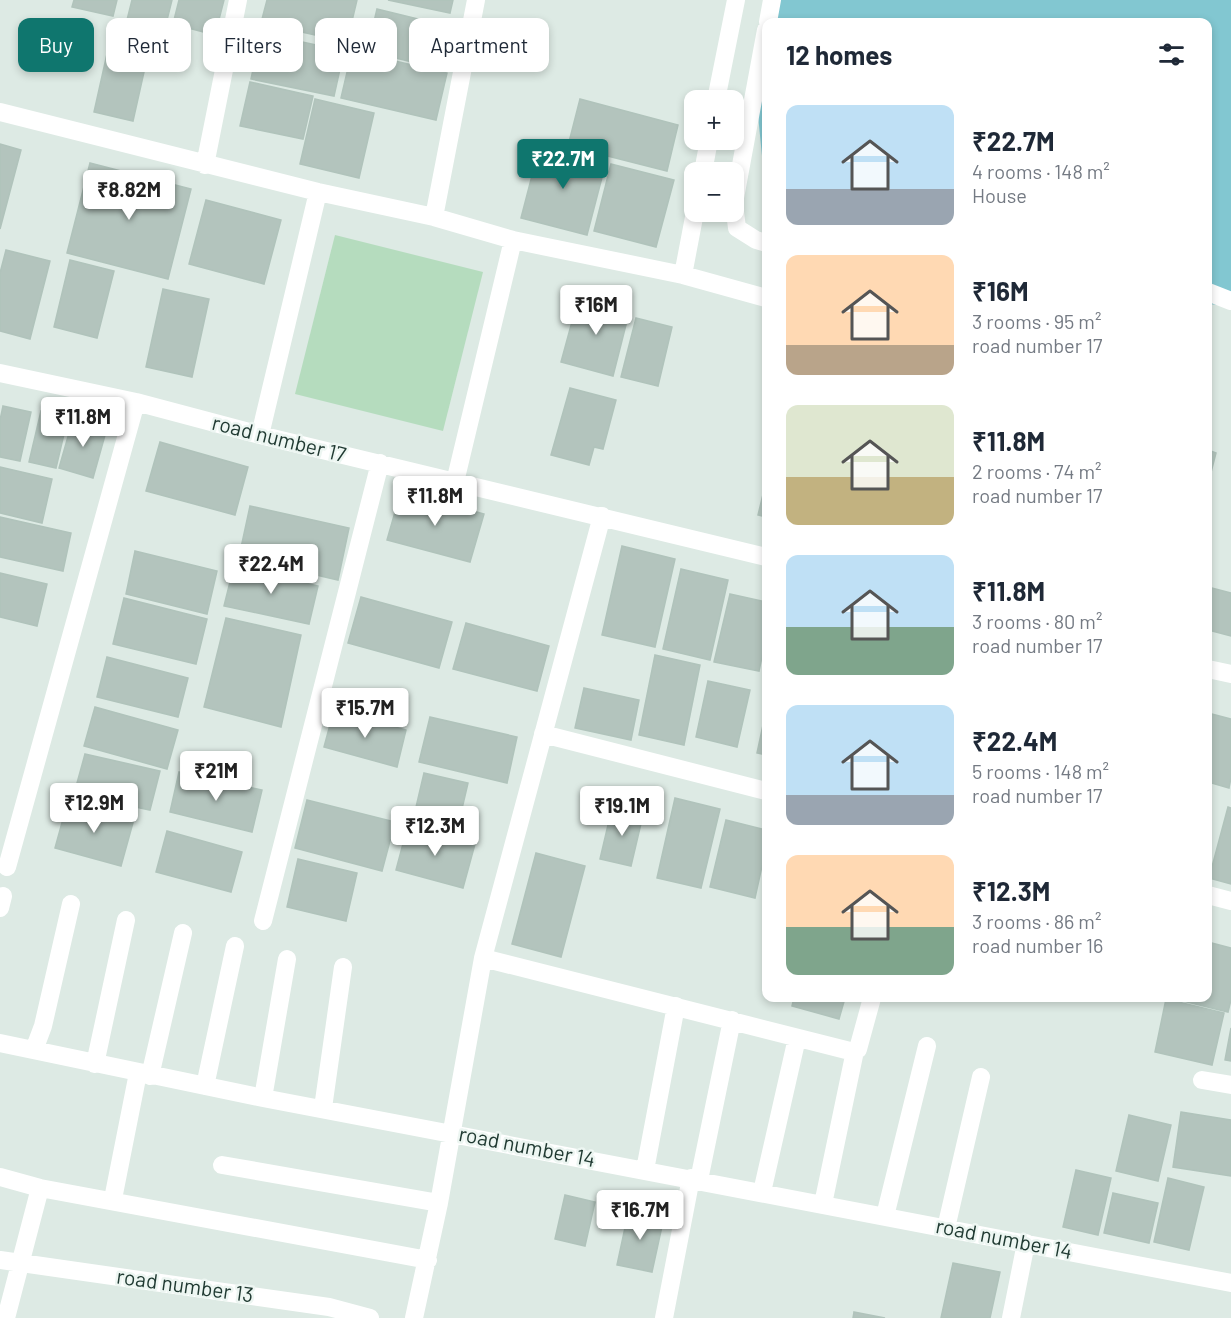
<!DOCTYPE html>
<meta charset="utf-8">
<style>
body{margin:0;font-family:Barlow,sans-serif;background:#f2f2f3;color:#1f2937;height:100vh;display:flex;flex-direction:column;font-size:22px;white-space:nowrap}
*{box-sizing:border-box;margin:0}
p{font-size:20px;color:#747a83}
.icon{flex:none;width:33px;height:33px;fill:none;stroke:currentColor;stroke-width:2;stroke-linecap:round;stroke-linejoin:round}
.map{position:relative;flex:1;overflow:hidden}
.panel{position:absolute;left:762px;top:18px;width:450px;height:984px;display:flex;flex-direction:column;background:#fff;border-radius:12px;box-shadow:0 3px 9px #0003}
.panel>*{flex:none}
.hud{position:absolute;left:18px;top:18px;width:570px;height:54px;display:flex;gap:12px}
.controls{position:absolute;left:684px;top:90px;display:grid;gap:12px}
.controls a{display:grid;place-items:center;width:60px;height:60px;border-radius:12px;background:#fff;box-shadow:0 3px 9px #0003;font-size:30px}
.price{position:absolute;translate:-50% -51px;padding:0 14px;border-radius:6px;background:#fff;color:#222;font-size:20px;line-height:39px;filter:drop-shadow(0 2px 3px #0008)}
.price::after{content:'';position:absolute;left:50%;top:36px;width:18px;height:14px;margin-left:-9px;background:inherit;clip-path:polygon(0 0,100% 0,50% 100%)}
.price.on{background:#0f766e;color:#fff}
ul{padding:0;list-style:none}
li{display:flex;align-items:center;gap:18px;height:150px;padding:0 24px}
li span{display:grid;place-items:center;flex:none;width:168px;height:120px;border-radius:12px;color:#555}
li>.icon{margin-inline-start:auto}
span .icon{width:72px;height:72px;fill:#fffc;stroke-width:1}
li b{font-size:26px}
h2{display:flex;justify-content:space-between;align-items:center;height:72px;padding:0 24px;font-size:26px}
.chip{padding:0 21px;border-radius:12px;background:#fff;box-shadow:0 3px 9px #0003;font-size:21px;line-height:54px}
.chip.on{background:#0f766e;color:#fff}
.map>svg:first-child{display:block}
</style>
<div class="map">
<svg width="1231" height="1318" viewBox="0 0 1231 1318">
<rect width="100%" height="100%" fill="#ddeae4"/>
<path fill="#b5dcbe" d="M335,235L483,272L443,431L295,394Z"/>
<path fill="#82c7d1" d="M776,0H1231V306L1208,304V22H772Z
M766,60V197L758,115Z"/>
<path fill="#b3c4bd" stroke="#b0c3bb" stroke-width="1.5" d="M74,0H117L113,16L72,7Z
M132,0H172L165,28L127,20Z
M179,0H224L215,35L173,24Z
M267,0H357L347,42L261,23Z
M388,0H453L450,13Z
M377,9L455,28L445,70L367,51Z
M261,33L344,51L334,96L251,79Z
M109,45L148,54L133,121L94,112Z
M352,51L447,73L436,120L341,98Z
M250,82L313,96L303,139L240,126Z
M315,99L374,113L359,178L300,164Z
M580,99L678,125L667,171L568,146Z
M0,144L21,150L0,229Z
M540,145L606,162L587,235L521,218Z
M90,163L191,189L168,279L67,253Z
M611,164L674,180L656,247L594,231Z
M206,200L281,220L264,284L189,264Z
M6,250L50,261L30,339L0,331V273Z
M70,260L114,271L97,338L54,327Z
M163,289L209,299L192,377L146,367Z
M579,296L630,309L613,376L561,362Z
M636,318L672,327L658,386L621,377Z
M570,388L616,400L603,449L594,447L589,465L551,455Z
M3,406L31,412L20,461L0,457V420Z
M41,411L68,417L56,468L29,462Z
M73,419L107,428L93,478L59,468Z
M160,442L248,467L235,515L146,491Z
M1208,450L1216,453L1208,484Z
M0,467L52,479L42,523L0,513Z
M766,482V517L758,515Z
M401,491L484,514L470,562L387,540Z
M250,506L349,528L338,580L239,557Z
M0,517L71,533L63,571L0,557Z
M622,546L675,559L655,647L602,635Z
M135,551L217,571L207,614L126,594Z
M234,566L318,586L309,624L224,606Z
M681,569L728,580L710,660L663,649Z
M0,573L47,584L37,626L0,617Z
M1208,587L1231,593V636L1208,630Z
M730,594L766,602V638L759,671L714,662Z
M361,597L452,622L439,668L348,643Z
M124,598L207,619L196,664L113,644Z
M226,618L301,635L281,727L204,707Z
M466,623L549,646L537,691L453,669Z
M655,655L700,665L684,745L639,735Z
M107,657L188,678L178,717L97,697Z
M708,681L750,690L737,747L696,737Z
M584,688L639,700L631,740L575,728Z
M95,707L178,730L167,769L84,746Z
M334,710L406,730L397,767L324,747Z
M766,711V755L757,753Z
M1208,713L1231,719V778L1229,788L1208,782Z
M430,717L517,737L507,783L419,762Z
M85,754L160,771L150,810L74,794Z
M179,772L262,790L252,832L170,812Z
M424,773L468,783L457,830L413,820Z
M675,798L720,809L701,888L657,878Z
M307,800L395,822L382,871L295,848Z
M68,801L134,819L121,866L55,848Z
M1228,807L1231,808V884L1209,878Z
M612,808L643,815L631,866L600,859Z
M726,820L766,830V848L755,898L710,887Z
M408,825L475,844L463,888L396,870Z
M167,831L242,852L231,892L156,872Z
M536,853L585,866L561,957L512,944Z
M298,859L357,873L346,921L287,907Z
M1208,942L1231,948V1000L1228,1012L1175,999L1208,998Z
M794,998H845L839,1019L792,1006Z
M1166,999L1224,1013L1212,1065L1155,1052Z
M1231,1028V1061L1225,1060Z
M1181,1112L1231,1120V1176L1173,1167Z
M1129,1115L1171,1125L1158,1181L1116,1171Z
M1076,1170L1111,1178L1098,1235L1063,1227Z
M1168,1178L1204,1187L1189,1250L1154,1242Z
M1113,1193L1158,1203L1149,1243L1104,1233Z
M565,1195L595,1202L585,1246L555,1239Z
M629,1209L664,1217L652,1272L617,1265Z
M953,1263L1000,1272L990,1318H941Z
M854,1312L885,1318H853Z"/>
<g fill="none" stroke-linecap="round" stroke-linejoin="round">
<path stroke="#fff" stroke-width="18" d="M768,22L772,0
M716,100L736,0
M0,112L318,192L434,217L513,240L683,275L766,298
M205,165L238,0
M703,172L709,140
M734,203L766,30
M734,204L737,228L756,240L766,243
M434,217L476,0
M683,275L695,212
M1208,292L1231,301
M0,373L136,402L260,435L766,557
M260,435L318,192
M455,482L513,240
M1208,669L1231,674
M543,734L766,791
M7,867L136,402
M1208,895L1231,901
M0,908L3,896
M263,921L380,463
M483,958L850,1051L858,1049L872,998
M0,1043L263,1098L1231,1283
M34,1050L43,1026L71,904
M95,1064L126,920
M150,1076L183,933
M1202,1080L1231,1085
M205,1086L235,946
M263,1098L287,959
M323,1108L343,967
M222,1165L439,1203
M645,1170L676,1006
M0,1177L40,1188L428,1260
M699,1180L732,1020
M762,1192L797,1038
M113,1199L138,1073
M823,1204L855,1051
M885,1216L927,1046
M946,1228L981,1077
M0,1260L329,1307L370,1318
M6,1318L40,1188
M414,1318L439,1203L483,958L602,516
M664,1318L691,1178
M1011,1318L1026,1243"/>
</g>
<g text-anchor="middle" stroke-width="5" stroke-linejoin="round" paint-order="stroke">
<g font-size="21" fill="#1f3931" stroke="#edf6f2">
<text transform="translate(279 439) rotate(14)" y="7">road number 17</text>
<text transform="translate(527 1147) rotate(11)" y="7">road number 14</text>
<text transform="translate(1004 1239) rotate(11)" y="7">road number 14</text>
<text transform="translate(185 1286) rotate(8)" y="7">road number 13</text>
</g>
</g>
</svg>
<div class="controls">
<a>+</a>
<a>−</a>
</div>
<b class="price on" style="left:563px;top:190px">₹22.7M</b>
<b class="price" style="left:129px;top:221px">₹8.82M</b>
<b class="price" style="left:596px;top:336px">₹16M</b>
<b class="price" style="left:83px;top:448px">₹11.8M</b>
<b class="price" style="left:435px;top:527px">₹11.8M</b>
<b class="price" style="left:271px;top:595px">₹22.4M</b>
<b class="price" style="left:365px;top:739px">₹15.7M</b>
<b class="price" style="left:216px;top:802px">₹21M</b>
<b class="price" style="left:94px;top:834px">₹12.9M</b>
<b class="price" style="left:622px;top:837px">₹19.1M</b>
<b class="price" style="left:435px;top:857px">₹12.3M</b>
<b class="price" style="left:640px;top:1241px">₹16.7M</b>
<div class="hud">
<a class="chip on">Buy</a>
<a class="chip">Rent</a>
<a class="chip">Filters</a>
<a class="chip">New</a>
<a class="chip">Apartment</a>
</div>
<section class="panel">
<h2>12 homes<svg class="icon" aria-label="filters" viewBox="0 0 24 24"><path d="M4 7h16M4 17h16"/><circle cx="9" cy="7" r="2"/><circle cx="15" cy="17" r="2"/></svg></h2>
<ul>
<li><span style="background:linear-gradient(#bfe0f5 70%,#9aa5b1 0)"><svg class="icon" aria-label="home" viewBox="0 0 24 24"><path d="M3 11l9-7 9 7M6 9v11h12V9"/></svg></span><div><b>₹22.7M</b><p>4 rooms · 148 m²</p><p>House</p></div></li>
<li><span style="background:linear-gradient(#ffd9b3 75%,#b9a48a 0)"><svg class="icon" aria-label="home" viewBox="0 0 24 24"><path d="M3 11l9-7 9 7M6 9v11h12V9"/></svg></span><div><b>₹16M</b><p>3 rooms · 95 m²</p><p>road number 17</p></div></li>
<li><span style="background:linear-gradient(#dfe7d0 60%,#c2b280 0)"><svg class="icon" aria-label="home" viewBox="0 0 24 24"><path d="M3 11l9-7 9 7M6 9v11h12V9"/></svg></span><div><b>₹11.8M</b><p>2 rooms · 74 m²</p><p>road number 17</p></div></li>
<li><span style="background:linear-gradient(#bfe0f5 60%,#7fa58c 0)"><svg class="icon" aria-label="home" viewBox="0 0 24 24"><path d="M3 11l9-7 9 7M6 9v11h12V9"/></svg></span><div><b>₹11.8M</b><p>3 rooms · 80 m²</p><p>road number 17</p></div></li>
<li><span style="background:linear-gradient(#bfe0f5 75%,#9aa5b1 0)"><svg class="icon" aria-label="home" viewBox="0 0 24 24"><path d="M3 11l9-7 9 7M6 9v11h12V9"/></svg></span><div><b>₹22.4M</b><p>5 rooms · 148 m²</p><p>road number 17</p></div></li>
<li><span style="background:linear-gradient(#ffd9b3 60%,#7fa58c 0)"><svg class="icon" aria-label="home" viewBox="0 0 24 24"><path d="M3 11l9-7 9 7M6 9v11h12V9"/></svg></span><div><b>₹12.3M</b><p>3 rooms · 86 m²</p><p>road number 16</p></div></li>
</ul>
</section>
</div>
